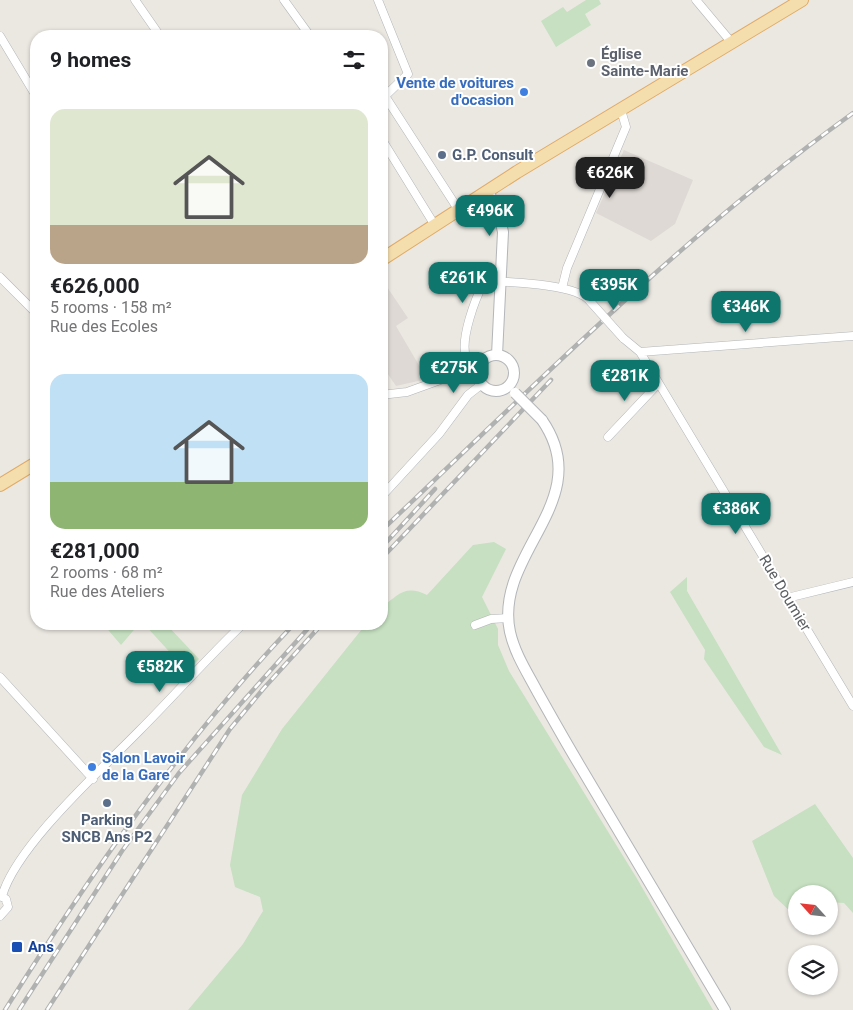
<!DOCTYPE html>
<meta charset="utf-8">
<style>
body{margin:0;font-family:Roboto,sans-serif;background:#f2f2f2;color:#202124;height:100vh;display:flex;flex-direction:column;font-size:19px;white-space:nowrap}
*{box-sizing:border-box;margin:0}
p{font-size:16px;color:#757577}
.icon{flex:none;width:28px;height:28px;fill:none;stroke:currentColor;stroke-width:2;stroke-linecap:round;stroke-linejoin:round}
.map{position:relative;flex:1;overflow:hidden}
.details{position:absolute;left:30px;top:30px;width:358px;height:600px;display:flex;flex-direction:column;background:#fff;border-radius:20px;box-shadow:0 1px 4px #0004}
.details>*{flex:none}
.needle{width:32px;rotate:297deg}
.tools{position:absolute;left:788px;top:885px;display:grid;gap:10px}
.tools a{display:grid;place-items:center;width:50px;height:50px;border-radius:50%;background:#fff;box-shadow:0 1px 4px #0004;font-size:25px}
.price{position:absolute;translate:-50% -42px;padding:0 11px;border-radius:10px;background:#0f766e;color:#fff;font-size:16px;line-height:32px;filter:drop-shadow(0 1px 2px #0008)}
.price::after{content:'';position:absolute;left:50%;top:30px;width:15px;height:11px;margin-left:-8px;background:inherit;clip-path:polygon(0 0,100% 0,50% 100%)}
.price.current{background:#222;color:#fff}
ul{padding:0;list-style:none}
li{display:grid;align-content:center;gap:10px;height:265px;padding:0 20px}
li span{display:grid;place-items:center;height:155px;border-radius:15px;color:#555}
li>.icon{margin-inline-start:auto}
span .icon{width:90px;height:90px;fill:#fffc;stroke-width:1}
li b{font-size:21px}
h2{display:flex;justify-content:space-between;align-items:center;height:60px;padding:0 20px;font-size:21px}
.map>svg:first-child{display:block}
</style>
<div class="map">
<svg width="853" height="1010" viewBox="0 0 853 1010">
<rect width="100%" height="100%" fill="#ebe8e2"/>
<path fill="#ded9d4" d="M624,150L693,180L675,224L651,241L596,213Z
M381,278L408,318L396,326L427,379L396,386L381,364Z"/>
<path fill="#c6e0c1" d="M586,0H599L601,4L585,14L591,25L556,47L541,21L563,7L567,12Z
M494,542L506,549L482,597L498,629V645L509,671L636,877L713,1010H188L243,944L263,911L260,897L235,887L230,865L242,795L282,729L366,624H381V608C398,595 405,584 427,595L473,545Z
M687,577V591L782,755L764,747L704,659L705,650L670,592Z
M103,624H139L121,645Z
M144,624H166L199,659L187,671Z
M815,804L853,858V913L844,903L829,902V894H796V914H793L774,896L752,841Z"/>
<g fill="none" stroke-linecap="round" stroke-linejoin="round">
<defs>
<path id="minor" d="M135,0L160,36
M284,0L310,36
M378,0L408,74L383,98
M696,0L732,43
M0,36L36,96
M385,96L458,209
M381,138L434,224
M0,277L36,313
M562,288L567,268L626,127L621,110
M623,338L640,352L853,706
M640,352L853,336
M480,364L466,357C460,339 475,299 484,282C507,281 572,284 588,299
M381,395L407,392L443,379L466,357
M608,437L658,384
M381,497L439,434L468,395L482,384
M787,598L853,582
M475,625L491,619L509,618
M0,677L93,779
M0,896L6,899L8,907L0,916
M2,896C17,845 101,770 140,730C175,695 207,658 243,624"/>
<path id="tertiary" d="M488,191L499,214L503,232L497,355
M478 373a18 18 0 1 1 36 0a18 18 0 1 1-36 0Z
M542,420C598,501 493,553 510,632C515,654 527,672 537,691C551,716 565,741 580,766C628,847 677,929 725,1010"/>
<path id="primary" d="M381,260L517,172L802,0
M0,485L36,463"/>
</defs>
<use href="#minor" stroke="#b3b5b8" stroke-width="9"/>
<use href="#tertiary" stroke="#b3b5b8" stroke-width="12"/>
<use href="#primary" stroke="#e0ab67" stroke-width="14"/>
<use href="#minor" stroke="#fff" stroke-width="8"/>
<use href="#tertiary" stroke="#fff" stroke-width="10"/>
<use href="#primary" stroke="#f5deae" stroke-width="12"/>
<defs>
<path id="rail" d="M381,531C534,386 682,236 853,113
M381,548L435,489
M381,559L551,380
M5,1010C90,874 183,741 294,624
M19,1010L122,851L179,773L312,624
M47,1010L230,729L264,688L322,624"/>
</defs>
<use href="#rail" stroke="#b0b1b1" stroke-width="4.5"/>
<use href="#rail" stroke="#fff" stroke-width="2.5" stroke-dasharray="8" stroke-linecap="butt"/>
<defs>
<path id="minor-bridge" d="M588,299L623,338"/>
<path id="tertiary-bridge" d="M515,393L542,420"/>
</defs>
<use href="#minor-bridge" stroke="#b3b5b8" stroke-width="9" stroke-linecap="butt"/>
<use href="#tertiary-bridge" stroke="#b3b5b8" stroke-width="12" stroke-linecap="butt"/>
<use href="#minor-bridge" stroke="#fff" stroke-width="8"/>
<use href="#tertiary-bridge" stroke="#fff" stroke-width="10"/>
</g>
<circle fill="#6b7280" stroke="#fff" stroke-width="2" cx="591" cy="63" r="5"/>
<g fill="#3f7fe0" stroke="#fff" stroke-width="2">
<circle cx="524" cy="92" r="5"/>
<circle cx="92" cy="767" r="5"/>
</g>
<g fill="#5c6f8a" stroke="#fff" stroke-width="2">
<circle cx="442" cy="155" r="5"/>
<circle cx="107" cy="803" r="5"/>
</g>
<rect fill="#1a4fb4" stroke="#fff" stroke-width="2" x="11" y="941" width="12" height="12" rx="2.5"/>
<g text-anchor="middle" stroke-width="4" stroke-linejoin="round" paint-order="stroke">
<g font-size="15" font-weight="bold" fill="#5b616d" stroke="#fff" text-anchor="start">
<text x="601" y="59">Église<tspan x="601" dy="17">Sainte-Marie</tspan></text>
</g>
<g font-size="15" font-weight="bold" fill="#366cbe" stroke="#fff" text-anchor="end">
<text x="514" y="88">Vente de voitures<tspan x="514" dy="17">d'ocasion</tspan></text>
<text x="102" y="763" text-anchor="start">Salon Lavoir<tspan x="102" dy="17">de la Gare</tspan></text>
</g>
<g font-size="15" font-weight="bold" fill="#4e5e75" stroke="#fff" text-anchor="start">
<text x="452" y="160">G.P. Consult</text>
<text x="107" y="825" text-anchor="middle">Parking<tspan x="107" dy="17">SNCB Ans P2</tspan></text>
</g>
<g font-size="15" fill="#5b5f61" stroke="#fff">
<text transform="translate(785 593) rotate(59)" y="5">Rue Doumier</text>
</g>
<g font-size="15" font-weight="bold" fill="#164399" stroke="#fff" text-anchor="start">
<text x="28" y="952">Ans</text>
</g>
</g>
</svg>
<div class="tools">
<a><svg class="needle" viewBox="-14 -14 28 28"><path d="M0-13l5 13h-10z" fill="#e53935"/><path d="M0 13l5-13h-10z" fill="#757577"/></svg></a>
<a><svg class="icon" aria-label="layers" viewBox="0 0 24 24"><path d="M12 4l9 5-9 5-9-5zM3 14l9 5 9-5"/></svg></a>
</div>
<b class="price current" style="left:610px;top:199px">€626K</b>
<b class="price" style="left:490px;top:237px">€496K</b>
<b class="price" style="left:463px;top:304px">€261K</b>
<b class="price" style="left:614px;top:311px">€395K</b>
<b class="price" style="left:746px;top:333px">€346K</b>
<b class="price" style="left:454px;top:394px">€275K</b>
<b class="price" style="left:625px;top:402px">€281K</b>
<b class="price" style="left:736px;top:535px">€386K</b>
<b class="price" style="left:160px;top:693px">€582K</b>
<section class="details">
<h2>9 homes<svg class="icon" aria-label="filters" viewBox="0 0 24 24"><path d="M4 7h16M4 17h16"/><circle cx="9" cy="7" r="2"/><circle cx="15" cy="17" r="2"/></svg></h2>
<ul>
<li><span style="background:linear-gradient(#dfe7d0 75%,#b9a48a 0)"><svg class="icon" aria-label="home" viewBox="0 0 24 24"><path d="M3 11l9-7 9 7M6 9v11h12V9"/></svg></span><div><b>€626,000</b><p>5 rooms · 158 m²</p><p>Rue des Ecoles</p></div></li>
<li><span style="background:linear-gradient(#bfe0f5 70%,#8fb573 0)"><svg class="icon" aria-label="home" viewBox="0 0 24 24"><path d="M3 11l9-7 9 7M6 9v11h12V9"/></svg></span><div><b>€281,000</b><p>2 rooms · 68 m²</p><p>Rue des Ateliers</p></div></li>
</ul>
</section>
</div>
